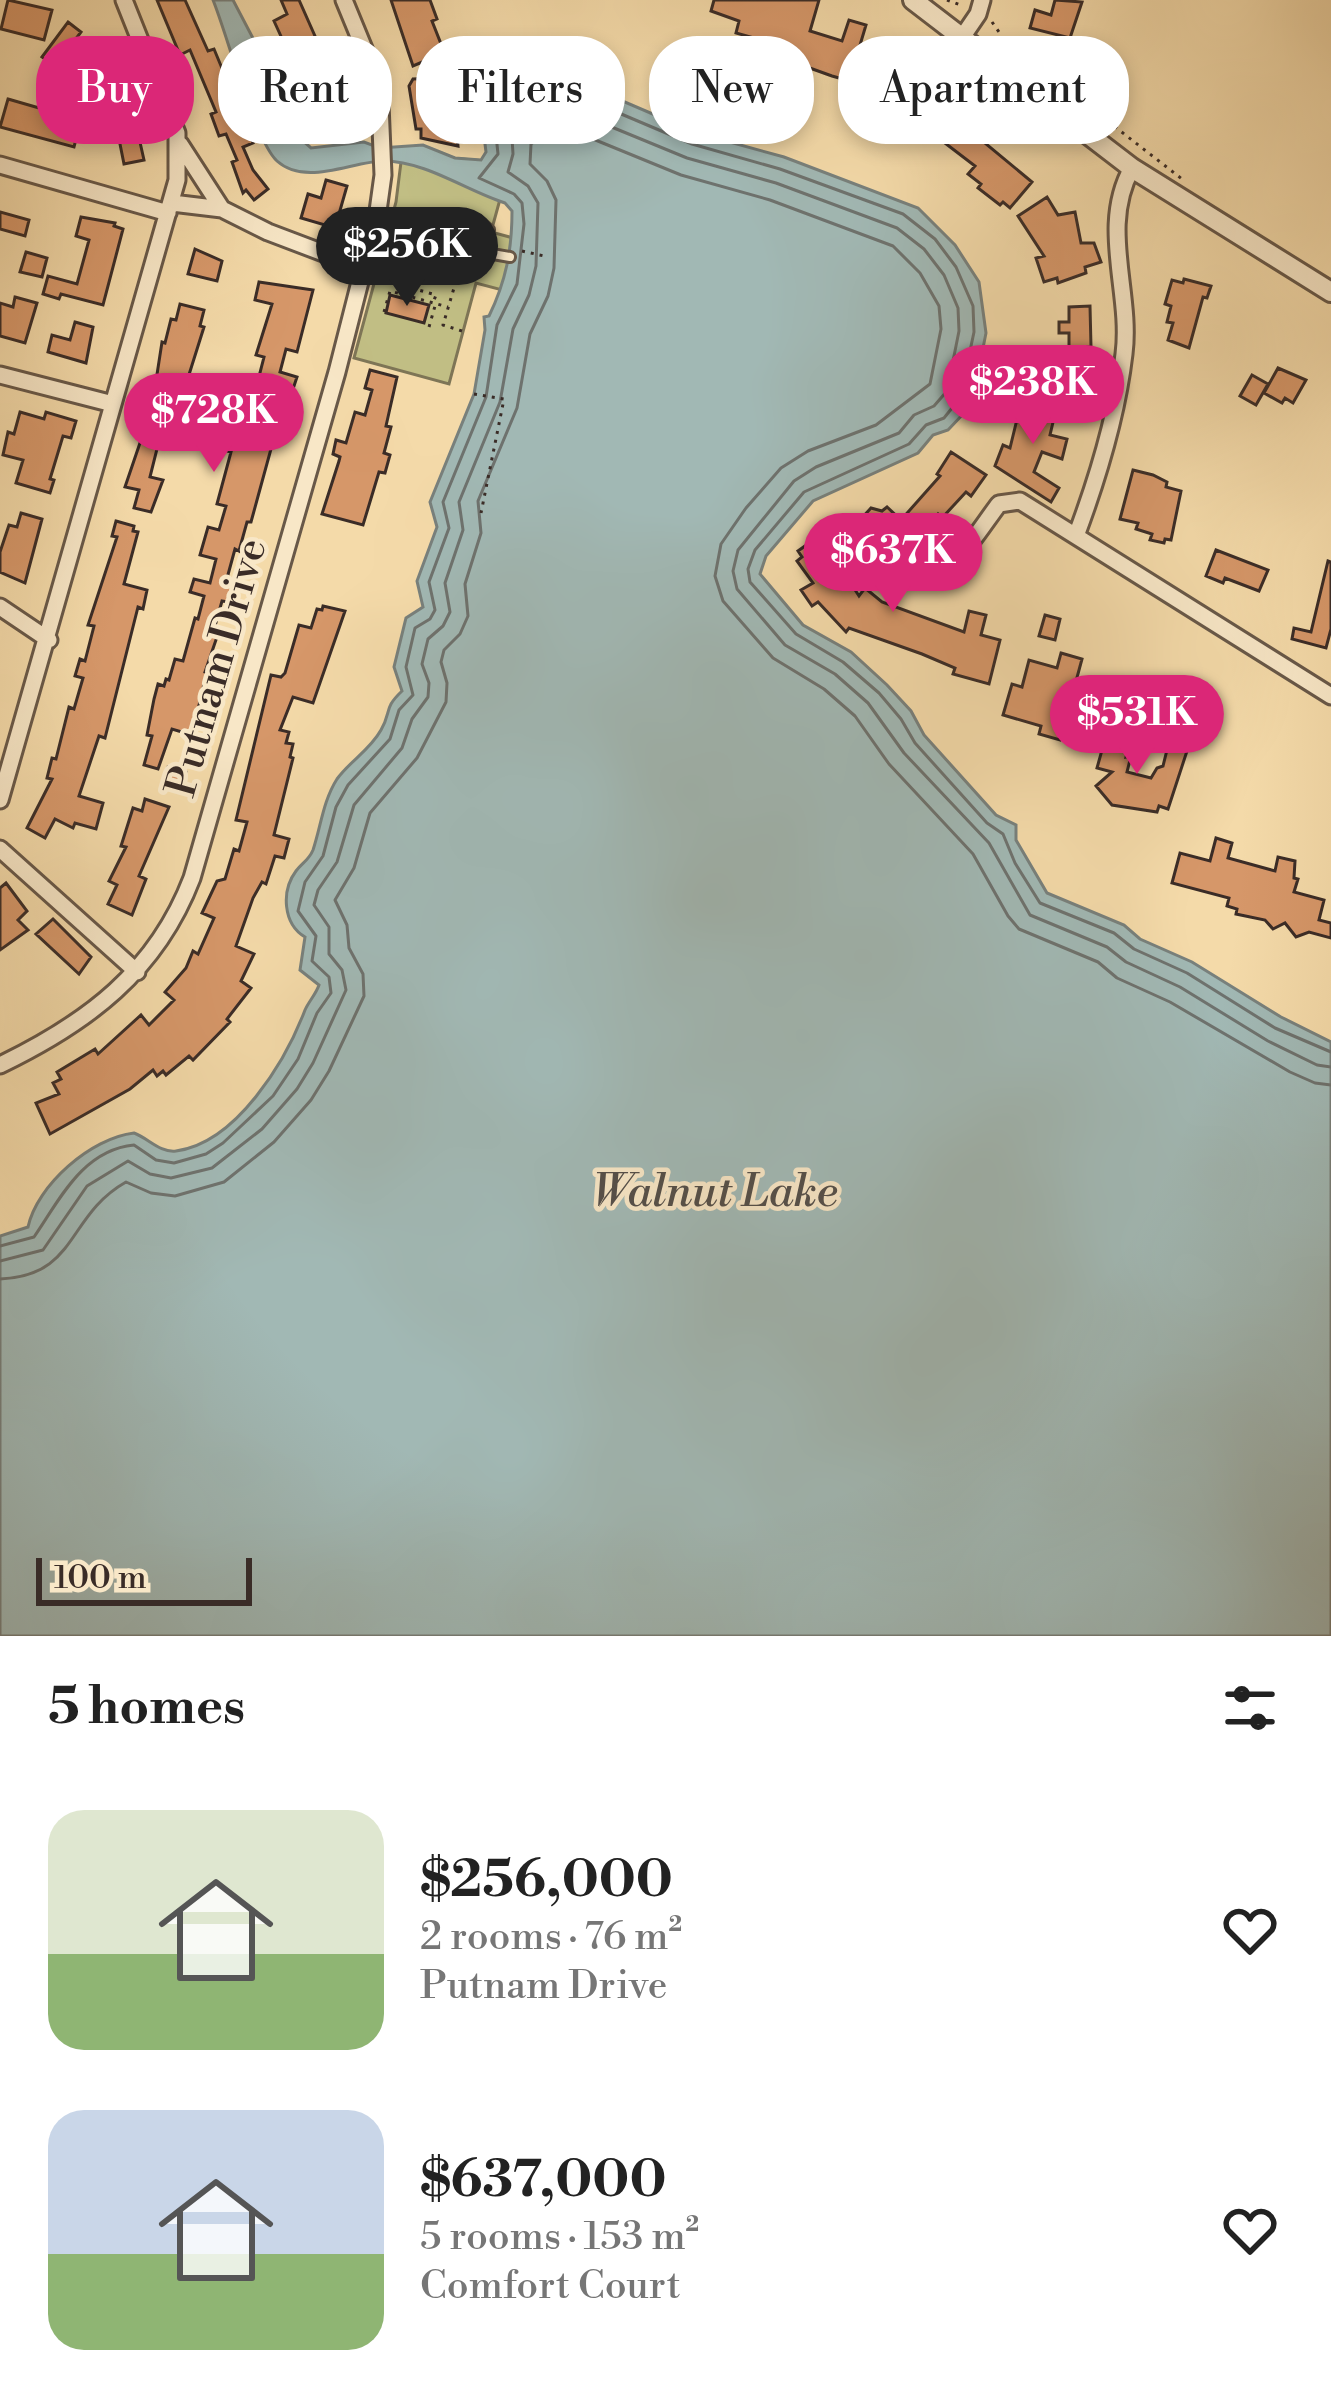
<!DOCTYPE html>
<meta charset="utf-8">
<style>
body{margin:0;font-family:"Libre Bodoni",serif;background:#f2f2f2;color:#222;height:100vh;display:flex;flex-direction:column;font-size:45px;white-space:nowrap}
*{box-sizing:border-box;margin:0}
p{font-size:39px;color:#767676}
.icon{flex:none;width:66px;height:66px;fill:none;stroke:currentColor;stroke-width:2;stroke-linecap:round;stroke-linejoin:round}
.map{position:relative;height:1636px;overflow:hidden}
.side{display:flex;flex-direction:column;background:#fff;flex:1}
.side>*{flex:none}
.banner{position:absolute;left:36px;top:36px;width:1260px;height:108px;display:flex;gap:24px}
.scale{position:absolute;left:36px;bottom:30px;width:216px;box-sizing:border-box;padding-left:12px;border:6px solid #3a2c27;border-top:0;font-size:33px;line-height:42px;white-space:nowrap;color:#3a2c27;-webkit-text-stroke:9px #f8e7c7;paint-order:stroke}
.price{position:absolute;translate:-50% -102px;padding:0 27px;border-radius:42px;background:#db2777;color:#fff;font-size:39px;line-height:78px;filter:drop-shadow(0 3px 6px #0008)}
.price::after{content:'';position:absolute;left:50%;top:72px;width:36px;height:27px;margin-left:-18px;background:inherit;clip-path:polygon(0 0,100% 0,50% 100%)}
.price.active{background:#222;color:#fff}
ul{padding:0;list-style:none}
li{display:flex;align-items:center;gap:36px;height:300px;padding:0 48px}
li span{display:grid;place-items:center;flex:none;width:336px;height:240px;border-radius:36px;color:#555}
li>.icon{margin-inline-start:auto}
span .icon{width:144px;height:144px;fill:#fffc;stroke-width:1}
li b{font-size:51px}
h2{display:flex;justify-content:space-between;align-items:center;height:144px;padding:0 48px;font-size:51px}
.tag{padding:0 42px;border-radius:48px;background:#fff;box-shadow:0 6px 18px #0003;font-size:42px;line-height:108px}
.tag.active{background:#db2777;color:#fff}
.map>svg:first-child{display:block}
</style>
<div class="map">
<svg width="1331" height="1636" viewBox="0 0 1331 1636">
<rect width="100%" height="100%" fill="#f4daa9"/>
<filter id="stains"><feTurbulence type="fractalNoise" baseFrequency=".00167" numOctaves="4"/><feColorMatrix values="0 0 0 0 .2 0 0 0 0 .09 0 0 0 0 .02 0 0 0 .5 -.17"/></filter>
<radialGradient id="worn" r=".72"><stop offset=".6" stop-color="#630" stop-opacity="0"/><stop offset="1" stop-color="#630" stop-opacity=".3"/></radialGradient>
<path fill="#c1be84" stroke="#7e7556" stroke-width="3" d="M402,154L510,163L491,232L554,249L540,300L476,283L449,384L354,358L396,202Z
M983,349L1020,352L1015,374L1111,386L1108,399L1011,386L1006,403L973,398Z"/>
<path fill="#a1b8b4" stroke="#78807c" stroke-width="3" d="M213,0H233L278,86L295,134L311,148L364,142L380,148L423,145L455,158L481,160L486,152L476,72L481,53L509,83L523,90L551,96L604,93L697,133L784,157L918,208L955,245L979,282L986,333L973,398L964,413L948,430L933,435L918,453L813,501L766,556L760,574L803,625L851,652L887,685L911,711L924,735L996,815L1016,825V840L1047,893L1124,925L1140,939L1192,962L1281,1017L1331,1042V1636H0V1236L28,1227C37,1185 91,1138 134,1133C148,1138 160,1153 176,1151C237,1143 286,1060 305,1010C309,1001 316,994 319,985L300,970L305,937C283,924 281,891 296,871C302,863 309,860 313,850C321,826 323,801 337,779C350,761 370,750 381,730C392,711 383,709 402,691L394,667L406,618L423,607L417,581L437,527L430,502L474,394L485,330L484,317L489,316C506,281 512,250 512,211L505,203C467,191 425,161 384,161C352,161 306,187 277,161C255,141 227,34 213,0Z"/>
<g fill="none" stroke-linecap="round" stroke-linejoin="round">
<path stroke="#6e726e" stroke-width="3" d="M0,1246L34,1237C59,1201 82,1150 134,1145L156,1160L174,1163L206,1154L223,1143L273,1096L298,1059L317,1013L331,993L329,977L312,961L316,936L298,911L305,882L323,856L336,807L348,785L390,739L399,710L413,695L406,667L415,628L430,619L435,610L429,582L449,528L443,502L486,397L497,325L517,284L524,224L522,203L514,194L479,178L498,154L492,97L496,91L520,102L549,108L600,105L692,144L780,169L903,214L935,239L956,267L973,306L974,332L960,398L944,418L926,425L909,444L804,492L755,550L748,569L750,582L796,634L843,662L879,693L901,719L915,743L987,823L1003,834L1015,863L1040,903L1114,933L1134,949L1187,973L1275,1028L1331,1052
M0,1261L43,1250L87,1186L128,1161L150,1174L171,1178L212,1168L262,1129L297,1089L313,1063L346,990L342,970L329,954V927L314,905L318,890L337,862L354,805L402,748L412,719L428,697L429,683L422,664L428,639L443,626L450,612L445,583L463,530L459,502L500,402L513,329L529,295L536,266L538,203L528,186L508,172L513,154L511,122L516,117L550,123L597,121L687,158L776,183L897,228L924,249L944,275L958,308L959,331L947,391L934,406L914,415L899,433L816,467L794,481L738,550L733,571L737,589L785,645L835,674L868,703L904,753L989,843L1030,915L1107,947L1126,962L1180,987L1268,1041L1317,1065L1331,1067
M0,1279C78,1276 66,1216 126,1182L151,1193L175,1196L224,1182L274,1142L311,1100L329,1071L364,996L363,974L349,948L347,925L335,900L354,868L370,813L417,758L446,702L447,683L441,662L444,650L460,634L468,616L465,584L481,533L478,501L517,408L530,334L548,296L554,268L556,200L547,181L530,164L531,144L536,140L593,139L681,175L770,200L893,246L920,273L939,306L941,329L930,384L876,425L808,451L781,468L746,508L721,544L715,576L723,601L773,658L824,689L855,716L889,764L973,854L1008,916L1019,929L1098,962L1117,978L1170,1002L1290,1072L1315,1083L1331,1085"/>
</g>
<path fill="#d69769" stroke="#3a2c27" stroke-width="3" d="M8,0L52,10L44,40L1,29Z
M157,0H185L208,51L214,49L253,143L243,147L253,170L268,189L254,200L246,190L243,193L232,162L237,160L226,134L219,136L211,114L216,112L190,50L180,55Z
M281,0H299L342,97L330,103L340,126L319,136L300,97L304,95L292,69L295,67L274,21L287,14Z
M391,0H430L437,19L432,21L443,49L438,51L439,55L413,66Z
M714,0H819L810,31L842,41L849,20L866,25L860,45L868,61L863,78L855,75L853,82L832,76L793,62L796,50L736,33L739,21L711,11Z
M1055,0L1082,2L1070,38L1030,28L1035,10L1051,15Z
M68,22L81,32L75,40L87,49L80,59L68,50L56,67L42,57Z
M115,70L126,91L102,97L90,82Z
M442,78L449,84L450,109H455L458,146L421,138V129H416L409,86L413,79Z
M939,94L954,101L948,115L964,127L967,124L976,131L974,134L1032,182L1010,208L1003,202L1000,205L978,188L981,184L968,174L975,166L924,127Z
M8,99L60,114L63,123L79,128L74,147L0,127Z
M135,120L144,160L124,164L116,124Z
M326,180L347,186L335,228L301,218L308,194L321,198Z
M1047,197L1058,215L1075,212L1081,243H1094L1101,262L1085,267L1086,273L1058,283L1057,278L1044,282L1036,258L1044,256L1018,216Z
M0,212L29,220L25,236L0,229Z
M81,217L115,223L114,226L123,229L103,305L61,294L59,299L43,294L48,276L77,284L89,240L76,236Z
M195,249L222,261L217,281L188,274Z
M26,252L47,258L42,277L20,272Z
M1184,279L1211,286L1207,298L1203,297L1189,348L1168,340L1173,323L1167,322L1171,306L1165,304L1172,280L1183,283Z
M259,282L313,290L297,352L286,349L280,372L297,377L285,413L280,416L251,522H247L239,551L235,549L226,582L232,589L228,602L222,601L213,633L218,634L205,672L212,674L209,686L204,684L192,735L172,729L158,769L144,765L152,736L147,735L154,699L158,684L164,686L166,679L169,680L175,659L183,661L195,618L198,619L204,596L190,592L194,579L210,583L216,559L200,555L208,527L219,530L226,506L217,504L231,452L208,446L212,431L178,423L172,445L159,441L150,477L163,480L151,512L134,508L139,490L125,487L142,437L138,436L149,393L154,394L162,342L165,343L171,319L176,320L180,304L204,310L200,326L204,327L187,381L253,400L264,357L256,355L272,304L255,300Z
M390,295L429,305L424,323L386,313Z
M15,297L37,303L25,343L0,336V303L13,307Z
M1090,306L1091,347H1085V370H1069V333H1059V322H1069V307Z
M75,322L93,327L86,363L48,352L52,335L70,340Z
M1278,368L1306,380L1293,403L1285,398L1282,403L1264,393Z
M370,370L397,377L386,426L391,427L384,453L390,455L385,473L379,472L363,525L322,514L339,461L340,457L333,454L336,440L346,443L355,412L365,415L372,390L365,388Z
M1252,375L1268,384L1256,405L1240,396Z
M1039,396L1058,401L1050,435L1067,439L1062,459L1042,452L1034,472L1059,488L1051,502L995,466L1003,445L1010,448L1021,403L1036,407Z
M20,412L44,419L46,412L76,421L71,438L63,436L50,479L54,480L50,493L16,483L23,460L3,455L8,432L14,434Z
M951,452L986,475L971,496L966,492L942,518L938,514L918,536L923,540L910,554L886,532L881,537L861,519L871,508L882,511L887,507L901,520L940,476L937,474Z
M1133,470L1153,475L1167,482L1166,487L1181,491L1171,540L1165,539L1164,543L1150,540L1152,534L1136,529L1138,523L1120,519Z
M21,513L42,519L25,583L0,572V552L9,525L17,527Z
M116,521L134,526L133,531L138,532L124,584L147,590L143,609L138,607L105,738L99,736L79,796L103,803L96,829L75,823L73,828L55,819L45,838L27,828L52,779L47,778L52,758L56,759L69,707L74,709L83,678L75,676L80,659L85,661L94,626L88,625L117,537L112,536Z
M829,529L848,537L837,562L859,596L865,588L882,602L964,632L969,611L986,615L981,635L1000,640L989,684L953,674L955,668L922,654L849,628L846,632L818,602L812,606L801,590L813,583L797,561L802,557L798,551Z
M1216,550L1268,570L1259,591L1225,578L1223,583L1206,576Z
M1328,561L1331,562V629L1326,648L1292,639L1294,628L1311,632Z
M323,606L345,611L313,703L293,697L280,730L289,732L286,743L293,744L290,757L293,758L274,835L289,839L284,858L275,856L266,884L262,882L253,898L236,946L254,954L241,981L251,988L227,1019L230,1022L193,1060L189,1056L166,1075L163,1071L157,1076L153,1070L130,1089L50,1134L36,1103L59,1094L53,1083L61,1079L57,1072L95,1049L98,1054L141,1015L149,1025L174,1000L165,992L186,968L193,951L198,954L214,918L202,913L217,881L225,879L234,849L239,851L247,822L236,820L271,675L281,677L285,673L299,625L311,628L317,609L322,610Z
M1045,615L1060,619L1055,640L1039,636Z
M1061,653L1082,659L1072,696L1100,704L1091,736L1064,729L1060,740L1039,734L1041,726L1003,715L1012,684L1022,687L1029,660L1057,668Z
M1107,732L1131,738L1126,757L1131,756L1127,772L1151,778L1157,768L1163,766L1168,746L1187,751L1168,809L1159,806L1157,812L1112,805L1096,786L1112,772L1097,768Z
M168,767L186,772L181,787L163,782Z
M145,799L169,807L139,876L146,879L132,915L108,904L117,885L109,881L126,847L121,846L133,808L142,811Z
M1216,838L1232,843L1228,858L1275,871L1278,857L1295,861L1294,878L1298,879L1294,892L1324,900L1319,920L1331,923V938L1309,932L1296,937L1285,923L1273,929L1265,920L1236,914L1237,909L1227,906L1229,898L1172,883L1180,853L1210,861Z
M6,883L27,911L18,920L28,930L0,950V888Z
M53,919L91,957L79,974L36,934Z"/>
<g fill="none" stroke-linecap="round" stroke-linejoin="round">
<defs>
<path id="service" d="M374,233L510,257
M449,243L458,223L477,220L489,230L482,251"/>
<path id="minor" d="M961,39L978,14L982,0
M180,144L222,209
M0,165L168,213
M172,203L222,209L268,232L363,268
M0,375L113,404
M1076,536C1097,480 1117,414 1124,354C1132,292 1099,227 1132,168
M879,557C892,565 907,579 923,580C949,582 983,524 999,504L1020,501L1331,696
M0,607L49,640
M0,800L177,180V133L124,0
M0,849L137,972
M0,1065C87,1023 156,972 192,878L337,372L378,211L383,175L380,104L365,51L344,0"/>
<path id="tertiary" d="M913,0L1132,168L1331,292"/>
</defs>
<use href="#service" stroke="#685848" stroke-width="14"/>
<use href="#minor" stroke="#685848" stroke-width="21"/>
<use href="#tertiary" stroke="#685848" stroke-width="24"/>
<path stroke="#3a2c27" stroke-width="3" stroke-dasharray="3 6" stroke-linecap="butt" d="M947,0L963,6
M992,22L1006,42L1182,179
M522,251L544,256
M377,278L436,295L433,303
M384,312L390,291L448,307
M429,327L435,306
M462,331L443,325L462,261L487,269
M989,356L1015,358L1013,374
M474,394L504,399L481,513"/>
<use href="#service" stroke="#f8e7c7" stroke-width="8"/>
<use href="#minor" stroke="#f8e7c7" stroke-width="15"/>
<use href="#tertiary" stroke="#f8e7c7" stroke-width="18"/>
</g>
<g text-anchor="middle" stroke-width="9" stroke-linejoin="round" paint-order="stroke">
<g font-size="42" fill="#3a2c27" stroke="#f8e7c7">
<text transform="translate(215 667) rotate(-74)" y="15">Putnam Drive</text>
</g>
<g font-size="45" font-style="italic" fill="#544f4a" stroke="#f8e7c7">
<text x="715" y="1206">Walnut Lake</text>
</g>
</g>
<rect width="100%" height="100%" filter="url(#stains)"/>
<rect width="100%" height="100%" fill="url(#worn)"/>
</svg>
<div class="scale">100 m</div>
<b class="price active" style="left:407px;top:309px">$256K</b>
<b class="price" style="left:1033px;top:447px">$238K</b>
<b class="price" style="left:214px;top:475px">$728K</b>
<b class="price" style="left:893px;top:615px">$637K</b>
<b class="price" style="left:1137px;top:777px">$531K</b>
<div class="banner">
<a class="tag active">Buy</a>
<a class="tag">Rent</a>
<a class="tag">Filters</a>
<a class="tag">New</a>
<a class="tag">Apartment</a>
</div>
</div>
<section class="side">
<h2>5 homes<svg class="icon" aria-label="filters" viewBox="0 0 24 24"><path d="M4 7h16M4 17h16"/><circle cx="9" cy="7" r="2"/><circle cx="15" cy="17" r="2"/></svg></h2>
<ul>
<li><span style="background:linear-gradient(#dfe7d0 60%,#8fb573 0)"><svg class="icon" aria-label="home" viewBox="0 0 24 24"><path d="M3 11l9-7 9 7M6 9v11h12V9"/></svg></span><div><b>$256,000</b><p>2 rooms · 76 m²</p><p>Putnam Drive</p></div><svg class="icon" aria-label="heart" viewBox="0 0 24 24"><path d="M12 20l-8-8c-3-5 5-10 8-4 3-6 11-1 8 4z"/></svg></li>
<li><span style="background:linear-gradient(#c9d6e8 60%,#8fb573 0)"><svg class="icon" aria-label="home" viewBox="0 0 24 24"><path d="M3 11l9-7 9 7M6 9v11h12V9"/></svg></span><div><b>$637,000</b><p>5 rooms · 153 m²</p><p>Comfort Court</p></div><svg class="icon" aria-label="heart" viewBox="0 0 24 24"><path d="M12 20l-8-8c-3-5 5-10 8-4 3-6 11-1 8 4z"/></svg></li>
</ul>
</section>
